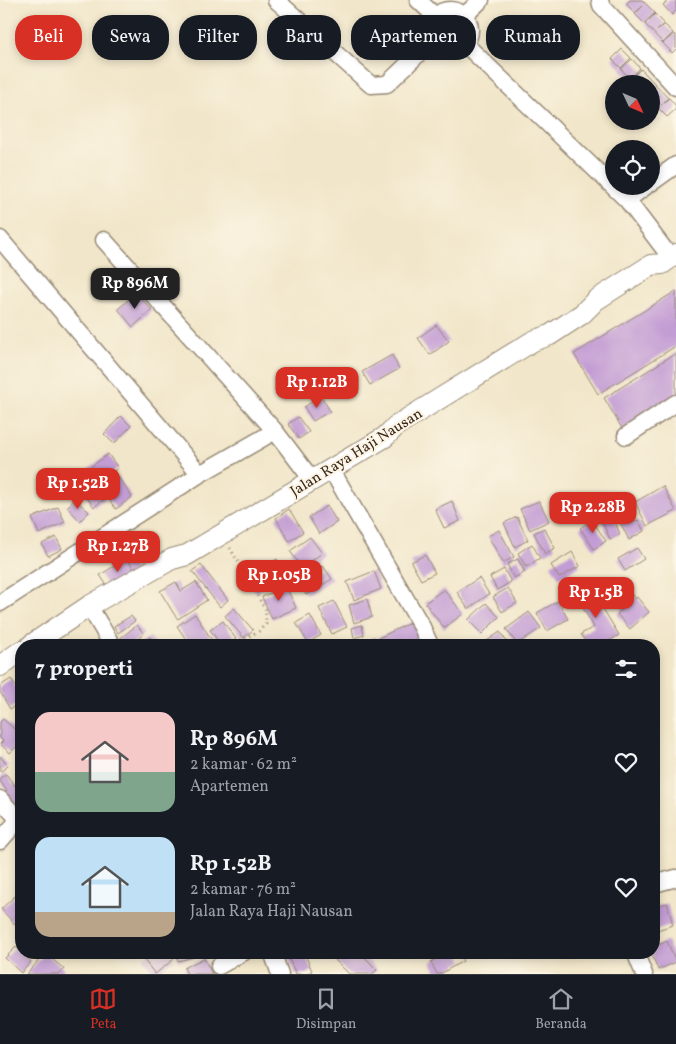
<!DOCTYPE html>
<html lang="id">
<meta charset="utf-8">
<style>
body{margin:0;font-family:Vollkorn,serif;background:#20242c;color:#f1f3f6;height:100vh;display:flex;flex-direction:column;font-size:19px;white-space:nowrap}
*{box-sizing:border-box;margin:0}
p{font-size:16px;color:#9ea1a6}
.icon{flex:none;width:28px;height:28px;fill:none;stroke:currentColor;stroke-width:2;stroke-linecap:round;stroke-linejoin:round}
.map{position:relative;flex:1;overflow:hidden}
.panel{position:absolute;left:15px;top:639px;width:645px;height:320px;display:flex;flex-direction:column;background:#171b24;border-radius:20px;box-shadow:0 2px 8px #0003}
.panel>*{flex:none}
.banner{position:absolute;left:15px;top:15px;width:646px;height:45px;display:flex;gap:10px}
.needle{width:32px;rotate:134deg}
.controls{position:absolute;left:605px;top:75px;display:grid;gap:10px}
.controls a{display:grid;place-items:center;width:55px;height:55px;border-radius:50%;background:#171b24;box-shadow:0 2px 8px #0003;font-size:25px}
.price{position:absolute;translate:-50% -42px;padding:0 11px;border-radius:10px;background:#d93025;color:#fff;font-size:16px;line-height:32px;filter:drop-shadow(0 1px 2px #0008)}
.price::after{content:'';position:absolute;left:50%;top:30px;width:15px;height:11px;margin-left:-8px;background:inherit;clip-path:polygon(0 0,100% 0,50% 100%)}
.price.selected{background:#222;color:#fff}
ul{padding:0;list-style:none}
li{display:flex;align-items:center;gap:15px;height:125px;padding:0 20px}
li span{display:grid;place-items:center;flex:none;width:140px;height:100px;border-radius:15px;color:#555}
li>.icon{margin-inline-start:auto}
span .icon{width:60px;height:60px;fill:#fffc;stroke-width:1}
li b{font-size:21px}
h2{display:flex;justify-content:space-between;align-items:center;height:60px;padding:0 20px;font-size:21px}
.pill{padding:0 18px;border-radius:20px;background:#171b24;box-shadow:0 2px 8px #0003;font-size:18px;line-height:45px}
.pill.selected{background:#d93025;color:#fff}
.tab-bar{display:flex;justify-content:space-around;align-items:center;height:70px;border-top:1px solid #363941;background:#171b24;font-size:14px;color:#9ea1a6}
.tab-bar a{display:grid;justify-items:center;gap:2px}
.tab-bar .selected{color:#d93025}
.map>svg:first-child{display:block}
</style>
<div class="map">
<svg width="676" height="974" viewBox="0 0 676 974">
<rect width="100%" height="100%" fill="#fcf5e5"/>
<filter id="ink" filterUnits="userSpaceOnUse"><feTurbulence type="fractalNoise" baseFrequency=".02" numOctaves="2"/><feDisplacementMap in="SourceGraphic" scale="10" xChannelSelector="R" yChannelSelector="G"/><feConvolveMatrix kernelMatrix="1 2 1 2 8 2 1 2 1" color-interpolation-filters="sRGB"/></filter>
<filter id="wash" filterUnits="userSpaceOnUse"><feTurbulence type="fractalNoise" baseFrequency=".0096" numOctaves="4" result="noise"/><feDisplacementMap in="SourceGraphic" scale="20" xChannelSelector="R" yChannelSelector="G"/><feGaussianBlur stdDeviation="1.12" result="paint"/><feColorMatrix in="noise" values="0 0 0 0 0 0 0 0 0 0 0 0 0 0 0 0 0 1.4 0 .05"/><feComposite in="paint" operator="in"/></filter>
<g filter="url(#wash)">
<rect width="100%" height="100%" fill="#f1e6c9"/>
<g id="blocks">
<path fill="#c29cd4" d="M630,0H642L655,13L644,23L635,14L643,6L635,13L626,4Z
M669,0H676V11L672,15L663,5Z
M655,14L664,23L657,31L664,24L673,33L663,43L645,24Z
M674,34L676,36V49L672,53L663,43Z
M622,49L631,58L621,68L612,59Z
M632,59L640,68L633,76L641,69L668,98L661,105L669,98L676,106V109L667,117L651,101V84H635L621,69Z
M676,291V346L598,394L574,354Z
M136,293L152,310L133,327L118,309Z
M436,325L449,341L430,355L418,338Z
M676,353V396L623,430L604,398Z
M392,355L399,369L370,385L362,372Z
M321,396L330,411L313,421L304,407Z
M121,416L131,426L114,444L104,434Z
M298,417L309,432L299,439L288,424Z
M108,454L118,468L98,482L88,469Z
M88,476L105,499L94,507L77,485Z
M118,477L132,497L116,509L101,489Z
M663,486L676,511L647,526L635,502Z
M75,499L89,512L80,521L67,507Z
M452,501L460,521L444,528L435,509Z
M539,501L549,521L530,530L520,509Z
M621,501L632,523L638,520L644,531L629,540L612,506Z
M327,506L337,522L319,534L309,517Z
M58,507L65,522L39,534L32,518Z
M609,508L620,534L610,539L598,513Z
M289,509L303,532L289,541L276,518Z
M517,517L528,540L515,547L504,523Z
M592,520L606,541L594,549L580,528Z
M544,528L555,548L545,554L534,533Z
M499,530L514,557L503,563L488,536Z
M56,537L62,549L48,556L42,544Z
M310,537L322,553L302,568L290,551Z
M532,544L540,558L526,567L518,553Z
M637,548L644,559L625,571L618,559Z
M572,552L580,566L559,578L551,565Z
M425,555L435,573L421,580L411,562Z
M127,558L135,571L108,587L100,575Z
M277,559L286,574L256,592L248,577Z
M518,559L525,572L514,578L507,564Z
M201,565L228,600L220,607L192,571Z
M323,566L332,579L306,595L298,583Z
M504,569L511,582L497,590L490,577Z
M374,571L381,589L354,600L347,582Z
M479,578L489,594L468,609L457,592Z
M620,579L635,599L637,597L649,612L630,629L617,614L622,610L606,589Z
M176,582L181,591L196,582L207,600L178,619L174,614L160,591Z
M588,584L619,635L602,645H587L581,634L594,627L574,593Z
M286,586L296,608L272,619L262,597Z
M508,588L517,603L502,612L493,597Z
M444,589L463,614L444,628L425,603Z
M367,599L372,617L354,623L349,605Z
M334,601L347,627L332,634L319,608Z
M558,601L568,619L547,631L537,613Z
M486,603L499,617L482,634L468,620Z
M234,608L253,630L244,638L225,616Z
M529,612L541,628L517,644L506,629Z
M195,614L215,645H190L177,626Z
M310,615L321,635L308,643L296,623Z
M131,616L135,621L118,633L114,626Z
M416,620L425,639L412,645H379L376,639Z
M223,621L236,639L228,645H221L210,630Z
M137,625L144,634L130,645H122L118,640Z
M362,625L364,635L354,638L352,628Z
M500,632L509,645H486L484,643Z
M150,637L155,645H137Z
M374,637L378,645H359Z
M11,679L21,696V702L10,709L0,692V686Z
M3,719L21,735V742L10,753L0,744L3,741L0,738V722Z
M0,756L8,766L0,772Z
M6,774L15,786L19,782L21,784V801L11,809L0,796L7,791L0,781V778Z
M15,896L21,902V927L19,929L1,909Z
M667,903L673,925L654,931V907Z
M667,941L676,962L658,970L651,952H654V947Z
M16,947L31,962L21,973L5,958Z
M151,952H168L174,959L155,974L143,959Z
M176,952H193L194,957L178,961Z
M299,952H304L312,971L306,974H296L288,957Z
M343,952H360L377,970L372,974H349L335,960Z
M447,952H458L463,961L440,974H437L431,962Z
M45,953L64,969L60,974H27Z
M204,958L212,974H187L184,968Z"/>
</g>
</g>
<g filter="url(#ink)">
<use href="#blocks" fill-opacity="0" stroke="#968874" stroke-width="1"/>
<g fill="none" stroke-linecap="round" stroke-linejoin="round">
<defs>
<path id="minor" d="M276,0L371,85L387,84L433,40
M418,0L436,17
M600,0L601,5L676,87
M430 30a20 20 0 1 1 40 0a20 20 0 1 1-40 0Z
M464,16L481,0
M465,44L627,200L671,258
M651,183L676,165
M627,200L646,186
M0,239L200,474
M104,240L275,431
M626,436L676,403
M331,469L422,627L430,645
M0,603L200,474L275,431L313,481
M89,606L112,645
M0,799L19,820
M0,841L21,817
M654,884L676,878
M272,952L280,974
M635,952L644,974
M219,966L244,952"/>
<path id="tertiary" d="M31,645L89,606L172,559L187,555L385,437L397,425L533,341L550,335L582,314L596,300L651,265L662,264L676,254
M0,666L21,651"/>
</defs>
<use href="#minor" stroke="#968874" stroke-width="19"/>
<use href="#tertiary" stroke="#968874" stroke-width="22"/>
<path stroke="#968874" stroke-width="3" stroke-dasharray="1 4" stroke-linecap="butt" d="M230,548L265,609L266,617V624L259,631L231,645"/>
<use href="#minor" stroke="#fff" stroke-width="16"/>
<use href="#tertiary" stroke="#fff" stroke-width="20"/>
</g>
</g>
<g text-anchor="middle" stroke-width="4.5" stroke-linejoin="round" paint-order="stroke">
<g font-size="15" fill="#3b2a1e" stroke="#fcf5e5">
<text transform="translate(356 452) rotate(-32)" y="5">Jalan Raya Haji Nausan</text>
</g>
</g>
</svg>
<div class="controls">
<a><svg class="needle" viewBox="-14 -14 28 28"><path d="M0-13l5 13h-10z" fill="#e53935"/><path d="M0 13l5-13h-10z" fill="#9ea1a6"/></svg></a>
<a><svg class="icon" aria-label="locate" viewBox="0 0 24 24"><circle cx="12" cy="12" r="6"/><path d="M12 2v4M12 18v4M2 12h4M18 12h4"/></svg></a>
</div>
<b class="price selected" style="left:135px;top:310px">Rp 896M</b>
<b class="price" style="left:317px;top:409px">Rp 1.12B</b>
<b class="price" style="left:78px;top:510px">Rp 1.52B</b>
<b class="price" style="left:593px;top:534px">Rp 2.28B</b>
<b class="price" style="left:118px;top:573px">Rp 1.27B</b>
<b class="price" style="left:279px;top:602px">Rp 1.05B</b>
<b class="price" style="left:596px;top:619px">Rp 1.5B</b>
<div class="banner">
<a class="pill selected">Beli</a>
<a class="pill">Sewa</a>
<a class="pill">Filter</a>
<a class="pill">Baru</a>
<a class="pill">Apartemen</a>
<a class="pill">Rumah</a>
</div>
<section class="panel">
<h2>7 properti<svg class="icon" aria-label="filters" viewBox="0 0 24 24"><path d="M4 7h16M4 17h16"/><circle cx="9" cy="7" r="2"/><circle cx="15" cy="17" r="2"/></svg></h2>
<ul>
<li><span style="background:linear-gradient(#f6c9c9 60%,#7fa58c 0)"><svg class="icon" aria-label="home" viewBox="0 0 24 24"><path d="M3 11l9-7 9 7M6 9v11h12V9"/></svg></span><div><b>Rp 896M</b><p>2 kamar · 62 m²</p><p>Apartemen</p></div><svg class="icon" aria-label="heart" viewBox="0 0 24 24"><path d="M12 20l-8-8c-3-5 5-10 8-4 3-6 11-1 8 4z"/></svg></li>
<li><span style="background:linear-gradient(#bfe0f5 75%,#b9a48a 0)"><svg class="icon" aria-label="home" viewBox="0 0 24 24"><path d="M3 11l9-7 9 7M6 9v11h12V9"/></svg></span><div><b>Rp 1.52B</b><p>2 kamar · 76 m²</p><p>Jalan Raya Haji Nausan</p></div><svg class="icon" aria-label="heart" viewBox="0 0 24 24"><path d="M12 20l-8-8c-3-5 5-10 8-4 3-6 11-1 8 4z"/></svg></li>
</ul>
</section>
</div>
<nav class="tab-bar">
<a class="selected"><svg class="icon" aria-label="map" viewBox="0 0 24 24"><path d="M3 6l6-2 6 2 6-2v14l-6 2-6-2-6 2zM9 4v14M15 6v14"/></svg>Peta</a>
<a><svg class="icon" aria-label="saved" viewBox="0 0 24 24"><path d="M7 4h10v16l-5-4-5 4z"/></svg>Disimpan</a>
<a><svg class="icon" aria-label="home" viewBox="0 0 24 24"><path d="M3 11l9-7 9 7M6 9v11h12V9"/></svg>Beranda</a>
</nav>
